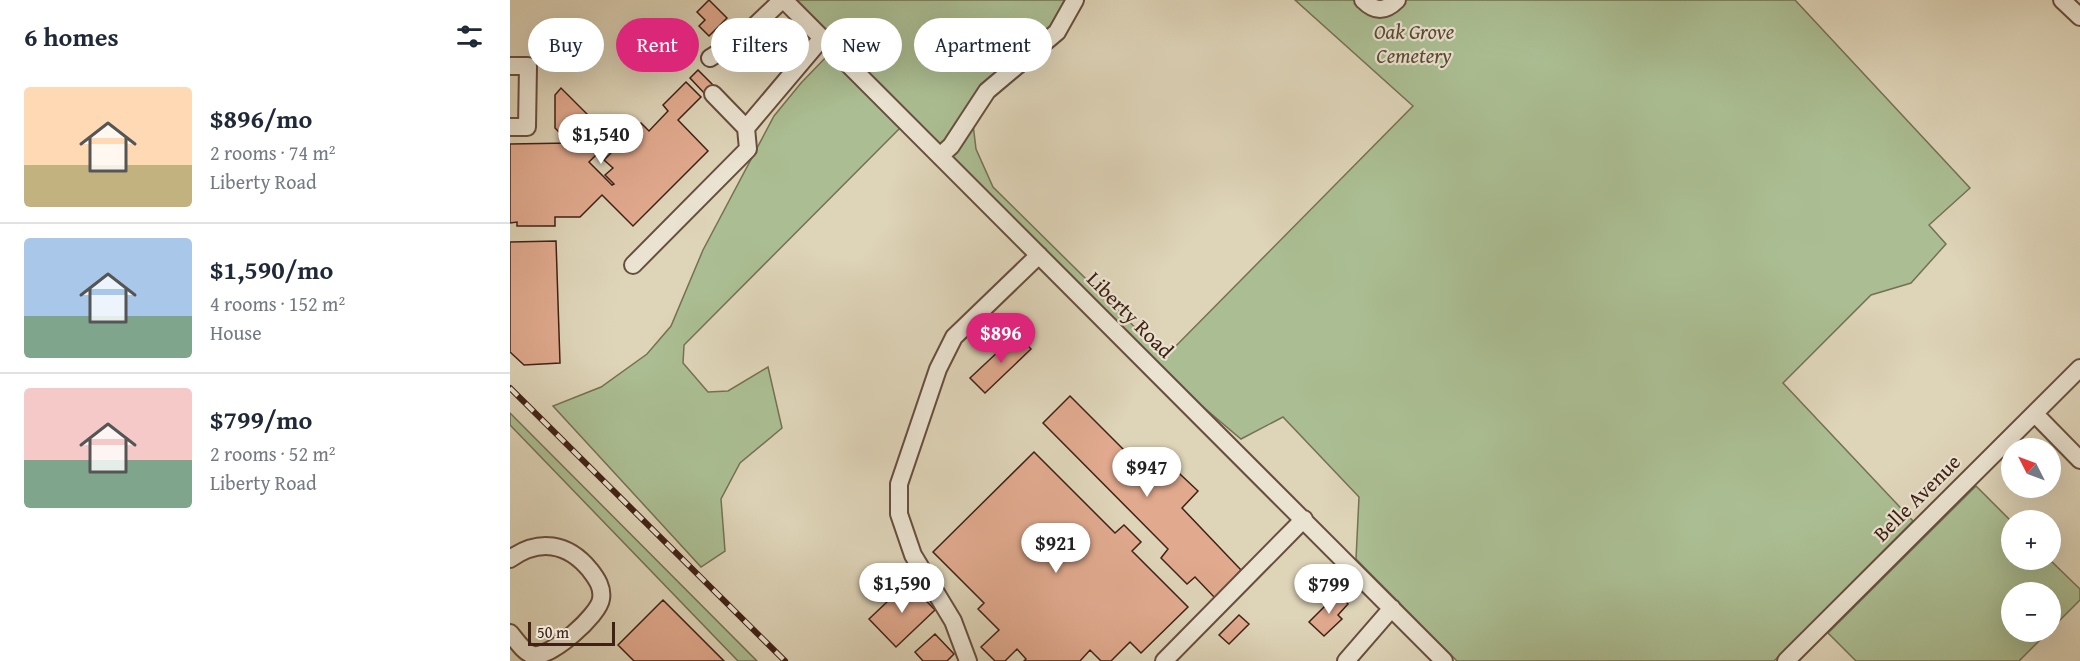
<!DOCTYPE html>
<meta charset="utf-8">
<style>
body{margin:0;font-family:"Gentium Book Plus",serif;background:#f2f2f3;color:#1f2937;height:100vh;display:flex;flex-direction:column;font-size:22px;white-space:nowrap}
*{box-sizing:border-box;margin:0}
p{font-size:20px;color:#747a83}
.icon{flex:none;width:33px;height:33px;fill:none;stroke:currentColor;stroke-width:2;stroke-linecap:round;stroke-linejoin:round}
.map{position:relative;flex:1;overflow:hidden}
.details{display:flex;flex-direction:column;background:#fff;width:510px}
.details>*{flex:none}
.hud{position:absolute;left:18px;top:18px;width:570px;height:54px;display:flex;gap:12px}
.needle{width:39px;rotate:312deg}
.tools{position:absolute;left:1491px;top:438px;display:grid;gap:12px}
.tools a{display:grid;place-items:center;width:60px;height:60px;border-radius:50%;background:#fff;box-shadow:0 6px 24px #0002;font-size:30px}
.scale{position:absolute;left:18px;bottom:15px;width:87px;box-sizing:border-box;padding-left:6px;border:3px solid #402115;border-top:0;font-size:16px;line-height:21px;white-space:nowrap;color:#402115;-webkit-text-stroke:4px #eae3d1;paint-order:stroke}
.price{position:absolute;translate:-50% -51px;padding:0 14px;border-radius:21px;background:#fff;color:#222;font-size:20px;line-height:39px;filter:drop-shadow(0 2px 3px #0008)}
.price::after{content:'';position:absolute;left:50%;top:36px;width:18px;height:14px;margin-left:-9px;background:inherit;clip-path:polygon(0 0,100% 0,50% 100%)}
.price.current{background:#db2777;color:#fff}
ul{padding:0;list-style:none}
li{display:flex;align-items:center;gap:18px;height:150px;padding:0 24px}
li+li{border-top:2px solid #e0e1e3}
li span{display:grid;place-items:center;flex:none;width:168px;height:120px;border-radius:6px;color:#555}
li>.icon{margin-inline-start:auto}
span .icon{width:72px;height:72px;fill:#fffc;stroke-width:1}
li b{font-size:26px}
h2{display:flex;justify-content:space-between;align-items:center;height:72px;padding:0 24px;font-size:26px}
.tag{padding:0 21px;border-radius:27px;background:#fff;box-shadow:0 6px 24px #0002;font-size:21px;line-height:54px}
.tag.current{background:#db2777;color:#fff}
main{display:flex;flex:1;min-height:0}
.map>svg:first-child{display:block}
</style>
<main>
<section class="details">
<h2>6 homes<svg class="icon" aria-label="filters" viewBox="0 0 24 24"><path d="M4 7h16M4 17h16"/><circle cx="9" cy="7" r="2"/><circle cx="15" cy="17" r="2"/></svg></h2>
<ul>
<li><span style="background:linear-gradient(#ffd9b3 65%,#c2b280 0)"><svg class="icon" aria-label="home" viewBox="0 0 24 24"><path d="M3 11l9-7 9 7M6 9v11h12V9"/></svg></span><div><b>$896/mo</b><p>2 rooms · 74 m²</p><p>Liberty Road</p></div></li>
<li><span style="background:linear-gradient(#a9c7e8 65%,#7fa58c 0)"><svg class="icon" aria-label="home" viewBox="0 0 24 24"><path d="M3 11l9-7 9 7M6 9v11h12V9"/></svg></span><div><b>$1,590/mo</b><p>4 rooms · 152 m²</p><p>House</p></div></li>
<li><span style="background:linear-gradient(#f6c9c9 60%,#7fa58c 0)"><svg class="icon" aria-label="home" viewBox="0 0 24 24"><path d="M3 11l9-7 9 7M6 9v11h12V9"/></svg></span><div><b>$799/mo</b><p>2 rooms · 52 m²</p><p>Liberty Road</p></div></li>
</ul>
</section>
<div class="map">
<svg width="1570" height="661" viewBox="0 0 1570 661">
<rect width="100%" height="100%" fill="#ded4b8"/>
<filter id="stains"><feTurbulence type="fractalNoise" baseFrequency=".00333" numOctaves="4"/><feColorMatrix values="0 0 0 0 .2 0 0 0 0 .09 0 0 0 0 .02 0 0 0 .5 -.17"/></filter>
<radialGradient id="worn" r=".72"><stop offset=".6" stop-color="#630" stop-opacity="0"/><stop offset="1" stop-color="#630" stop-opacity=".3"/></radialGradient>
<path fill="#abbe93" stroke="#767054" stroke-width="1.5" d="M283,0H574L559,28L536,54L479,100L463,124L466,149L483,187L655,357L903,106L785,0H1285L1460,188L1419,225L1436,244L1401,283L1361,295L1273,383L1403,521L1264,661H947L846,559L849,497L773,417L731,439L660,379Z
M318,55L391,127L174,345L173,363L198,392L218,391L258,367L272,428L230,463L211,499L215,551L191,567L43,406L91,387L137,354L161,326L193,250L264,116L291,83Z
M0,413L247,661H228L0,425Z
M1466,486L1501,521L1502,560H1540L1570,589V600L1541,629L1540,592H1502V632H1538L1509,661H1346L1318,633Z"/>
<path fill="#e1aa8f" stroke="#402115" stroke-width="1.5" d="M199,0L217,18L199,36L189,26L195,20L187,12Z
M166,25L178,37L164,50L152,38Z
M188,70L203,85L195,94L180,78Z
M176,82L191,97L168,120L198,151L123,226L92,195L70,217H45V226H7V222L0,223V144L60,143L45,128V95L51,88L102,139L79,162L102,185L104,184L95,175L103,168L94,160L131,123L139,131L158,111L153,105Z
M46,241L50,363L14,365L0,352V242Z
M507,334L521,349L475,393L460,378Z
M560,396L639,475L655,460L688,491L672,508L731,570L705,598L685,577L677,584L651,558L658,549L533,423Z
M524,452L605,533L614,525L631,542L622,551L678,607L631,653L620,642L601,661H591L580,650L570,661H514L516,659L507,649L495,661H485L471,647L489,630L468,609L474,603L423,552Z
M398,582L425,610L386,647L359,619Z
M828,593L838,604L828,615L832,619L814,636L799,622Z
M153,600L214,661H124L108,645Z
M729,615L739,624L719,644L709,635Z
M425,634L444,654L437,661H413L405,652Z"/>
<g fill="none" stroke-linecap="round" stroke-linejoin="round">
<defs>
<path id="minor" d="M274,0L934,661
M853,0C865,12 875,12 887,0
M1552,0L1570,17
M200,58L232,38L272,0
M0,66H18L17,127H0
M203,94L236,128
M430,156L441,146L477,91L547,32L565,0
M123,265L238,149L236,128L312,38
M1525,414L1570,460
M0,559C29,538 58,543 80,570C87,579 93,588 91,599C89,615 41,658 23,655C14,653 6,640 0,633
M458,661L443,621L403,555L389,514V484L428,369L444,337L529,255
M654,661L794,519
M836,661L882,608
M1276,661L1570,368"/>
</defs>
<use href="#minor" stroke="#684e3e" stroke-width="20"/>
<use href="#minor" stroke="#eae3d1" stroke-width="16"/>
<defs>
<path id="rail" d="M0,388L275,661"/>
</defs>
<use href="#rail" stroke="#402115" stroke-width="6"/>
<use href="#rail" stroke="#eae3d1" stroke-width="4" stroke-dasharray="11" stroke-linecap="butt"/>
</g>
<g text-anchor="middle" stroke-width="4.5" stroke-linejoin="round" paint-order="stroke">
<g font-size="21" font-style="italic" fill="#5b4834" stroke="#eae3d1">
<text x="904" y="39">Oak Grove<tspan x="904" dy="24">Cemetery</tspan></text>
</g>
<g font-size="21" fill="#402115" stroke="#eae3d1">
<text transform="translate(620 315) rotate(45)" y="7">Liberty Road</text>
<text transform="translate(1407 498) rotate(-45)" y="7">Belle Avenue</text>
</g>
</g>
<rect width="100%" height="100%" filter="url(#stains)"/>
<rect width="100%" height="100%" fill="url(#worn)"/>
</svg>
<div class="tools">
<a><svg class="needle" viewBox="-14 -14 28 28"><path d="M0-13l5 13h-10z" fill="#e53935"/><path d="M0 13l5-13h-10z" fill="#747a83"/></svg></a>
<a>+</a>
<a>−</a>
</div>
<div class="scale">50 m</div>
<b class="price" style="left:91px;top:165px">$1,540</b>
<b class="price current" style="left:491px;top:364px">$896</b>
<b class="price" style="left:637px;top:498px">$947</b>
<b class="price" style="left:546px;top:574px">$921</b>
<b class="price" style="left:392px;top:614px">$1,590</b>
<b class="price" style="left:819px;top:615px">$799</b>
<div class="hud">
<a class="tag">Buy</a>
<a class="tag current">Rent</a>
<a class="tag">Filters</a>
<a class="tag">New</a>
<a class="tag">Apartment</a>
</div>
</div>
</main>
